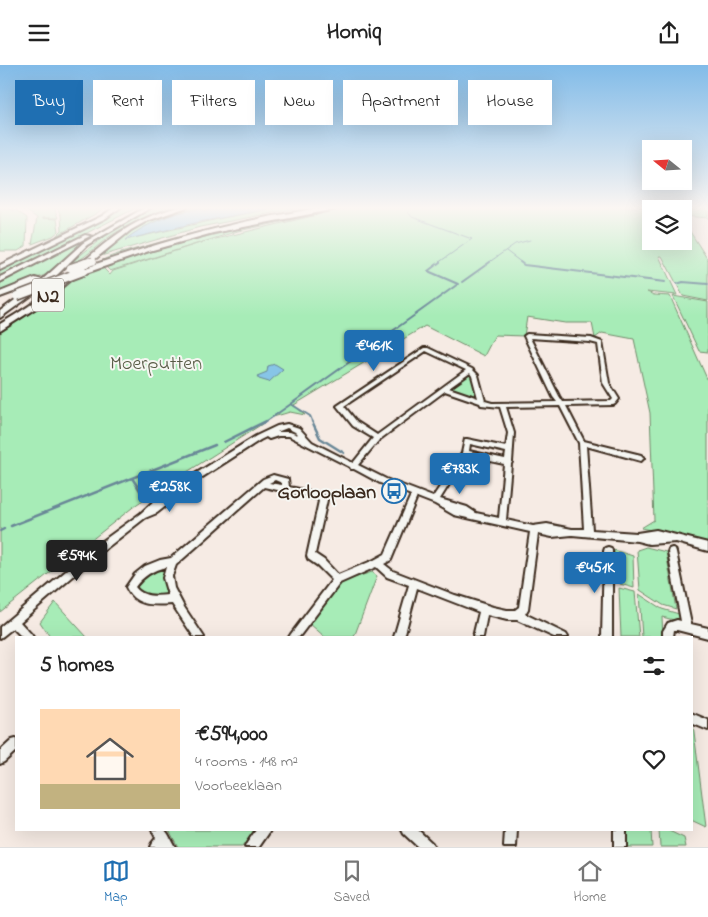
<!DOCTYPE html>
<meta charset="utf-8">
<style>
body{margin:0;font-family:"Indie Flower",sans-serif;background:#f6f6f6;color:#222;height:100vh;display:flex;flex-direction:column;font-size:19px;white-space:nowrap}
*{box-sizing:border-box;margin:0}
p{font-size:16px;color:#767676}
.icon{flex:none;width:28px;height:28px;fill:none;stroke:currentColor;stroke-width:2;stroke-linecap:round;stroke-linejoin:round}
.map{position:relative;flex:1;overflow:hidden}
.side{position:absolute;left:15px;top:571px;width:678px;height:195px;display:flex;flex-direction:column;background:#fff;border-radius:0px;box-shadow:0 5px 20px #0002}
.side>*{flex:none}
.guide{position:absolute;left:15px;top:15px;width:679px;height:45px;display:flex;gap:10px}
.needle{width:32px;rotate:288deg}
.fabs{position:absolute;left:642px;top:75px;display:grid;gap:10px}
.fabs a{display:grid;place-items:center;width:50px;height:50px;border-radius:0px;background:#fff;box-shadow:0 5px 20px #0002;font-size:25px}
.price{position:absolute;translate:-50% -42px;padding:0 11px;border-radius:5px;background:#1f6fb2;color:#fff;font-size:16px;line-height:32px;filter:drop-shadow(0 1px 2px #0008)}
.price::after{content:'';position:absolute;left:50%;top:30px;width:15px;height:11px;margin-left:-8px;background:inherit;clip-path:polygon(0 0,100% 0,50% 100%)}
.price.on{background:#222;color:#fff}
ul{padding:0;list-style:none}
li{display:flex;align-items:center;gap:15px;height:125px;padding:0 25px}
li span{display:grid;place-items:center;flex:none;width:140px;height:100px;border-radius:0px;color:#555}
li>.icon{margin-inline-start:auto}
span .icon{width:60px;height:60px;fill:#fffc;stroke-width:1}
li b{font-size:21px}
h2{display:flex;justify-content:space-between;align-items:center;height:60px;padding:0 25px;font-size:21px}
.pill{padding:0 18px;border-radius:0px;background:#fff;box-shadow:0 5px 20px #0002;font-size:18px;line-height:45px}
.pill.on{background:#1f6fb2;color:#fff}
header{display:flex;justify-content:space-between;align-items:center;height:65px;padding:0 25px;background:#fff;font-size:22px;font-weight:700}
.tabs{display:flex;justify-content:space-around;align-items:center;height:70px;border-top:1px solid #e0e0e0;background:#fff;font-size:14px;color:#767676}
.tabs a{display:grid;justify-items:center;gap:2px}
.tabs .on{color:#1f6fb2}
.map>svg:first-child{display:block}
</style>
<header><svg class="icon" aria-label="menu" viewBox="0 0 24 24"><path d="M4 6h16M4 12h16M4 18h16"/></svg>Homiq<svg class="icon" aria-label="share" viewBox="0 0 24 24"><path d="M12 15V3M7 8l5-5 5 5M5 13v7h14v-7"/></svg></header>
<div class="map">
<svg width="708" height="782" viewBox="0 0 708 782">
<rect width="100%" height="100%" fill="#f6ebe4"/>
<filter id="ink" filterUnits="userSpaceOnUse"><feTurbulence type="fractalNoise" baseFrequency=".02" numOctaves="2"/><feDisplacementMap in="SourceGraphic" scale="10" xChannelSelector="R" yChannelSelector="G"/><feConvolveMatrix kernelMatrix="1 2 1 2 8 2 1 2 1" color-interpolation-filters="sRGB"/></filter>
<g filter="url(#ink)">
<path fill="#a7ecb7" stroke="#718b6a" d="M0,142L17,146L27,153L26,181L18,186H0Z
M16,142H54L58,153H42L57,154L59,166L53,171L32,179L37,153L27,146Z
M57,142H105L97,148L56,171L62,165L61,151Z
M123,142H138L0,212V205L111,150Z
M153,142H173C150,149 128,159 109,172C94,183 81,197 64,203L111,166Z
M195,142H207L210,145C205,147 201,143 195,144C172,148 144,160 125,175L249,147L282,142H303L200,162L94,193C128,166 152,151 195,142Z
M322,142H337L266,153L93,201C107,190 129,186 146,181C204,164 262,151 322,142Z
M358,142H664L669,144H651V176H684V157L708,195V236L683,231L662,191H659L677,230L647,227L654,230L670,231L708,316V478L641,463L654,455L650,348L634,274L602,268L595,273L592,258H565L527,252L524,271L495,270L484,291L425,261L294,340L305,350L290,347L273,352L137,439L0,547V265L31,246L74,213L103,203L110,210L113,206L203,177L321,149L238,166L110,206L105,201C188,174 272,154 358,142Z
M669,142H708V153L685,151L684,144Z
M88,173L50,208L0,228V218Z
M673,231L708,237V287L699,286Z
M468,309L472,310L480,333L450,323Z
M646,482L666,487L676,544L663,540L640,525L637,485Z
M614,485L633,491L634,523L620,519L618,492L614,491Z
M167,501L163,511L166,530L147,532L135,520L158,502Z
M372,507L377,511L354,572H325L310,559L341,517Z
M619,523L635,527L639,572H621Z
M639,529L662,544L679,549L682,557L662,552L663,572H642Z
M55,537L87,572H50L40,557Z
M691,659H693L706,762L691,755Z
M169,765H255L242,782H178Z
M624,765H651L652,782H625Z
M659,765H667L684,773L686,782H660Z"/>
<path fill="#87c5e7" stroke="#698797" d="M207,142H282L199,157L125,175C143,160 172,148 196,144C202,143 204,147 210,145Z
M275,299L283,304L269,317L259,314L257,311L267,307L268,301Z"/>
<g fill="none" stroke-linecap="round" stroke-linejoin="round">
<path stroke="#698797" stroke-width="1" d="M408,147L412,152L472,174L438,198
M506,186L522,198
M488,198L515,179L530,175"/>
<path stroke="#698797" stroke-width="2" d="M520,197L524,200L665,217
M462,217L490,197
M677,219L683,217L708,219
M291,339L458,219L428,206L440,197
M264,358L291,339L310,351L313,358"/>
<path stroke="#698797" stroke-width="2.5" d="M312,356L320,373L344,388
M224,377L266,356
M132,413L141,427
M11,461L215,380
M0,466L4,464"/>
<defs>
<path id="street" d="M527,269L591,273L602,277L609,318L619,334L615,339L613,340L566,341L584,376L641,390L644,393L641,396L586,381L592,465L637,468L656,465L708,478V486L676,477L649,479L637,476L572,470L552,472L538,469L528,544L525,549L566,569L568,572H554L517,555H507L487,550L483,572H473L479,547L417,523L404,572H394L409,520L387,512L376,502L340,518L299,572H289L291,569L332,515L318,501L308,494L307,491L319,436L318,434L264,422L176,500L172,511L174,523L184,542L204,572H194L172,539C153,540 135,542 126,522L135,509L145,501L160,495L171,493L263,414L273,410L288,414L289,422C301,425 320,425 327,435L315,489L324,495L338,510L374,495L385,489L411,430L380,418L354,404H351L350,402L289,371H278L269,374L266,372L260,375L201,413L157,448L145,453L99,489L20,557L31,569L33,572H22L13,563L3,571L0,573V562L93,483L141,448L157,433L174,423H178L195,409L256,371L277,361L287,359L299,363L312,377L353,398L373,373L353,361L337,341L424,283H428L472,304L478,310L485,336L492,338L557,337L553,332L524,271ZM530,273L590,277L598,279L603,318L613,334L611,336L563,337L559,331ZM426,286L466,305L377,370L357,357L344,341ZM470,308L472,311L478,333L449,323ZM445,326L480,338L481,340L500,342L508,368L506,382L467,374H465L462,388L433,432L386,414L358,400L379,375ZM560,341L579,378L584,464H572L547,459L533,461L506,455L511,399L512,397L514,368L506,342ZM287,363L295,367L298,370L290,367H277ZM470,379L506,387L505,394L469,386ZM467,391L504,399L499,453L476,448L467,442L440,434ZM275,415L282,418V420L269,418ZM417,432L435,439L454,450L530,467L519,542L515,545H507L493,542L455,530L393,506L384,499L391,495ZM166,502L163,513L168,530C156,531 144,533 135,522C143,511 153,505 166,502Z
M608,482L611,483L612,486V572H602L604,486L605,483Z
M672,483L675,484L676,487L691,559L708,563V573L677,565H674L673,572H663V566L668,558L677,555L681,556L668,487L669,484Z
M691,648L708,655V665L691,658Z
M16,674V686L4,697L0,699V686L12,675Z
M152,765H165L168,769L175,782H150L152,778L156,773Z
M256,765H270L268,769L259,782H245L247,778Z
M402,765H418L432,778L434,782H418L404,769Z
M505,765H517L516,782H504Z
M614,765H626V782H614Z"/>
<path id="highway" d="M115,142H121L106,153L0,205V200L102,151Z
M146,142H152L87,180L50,217L0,253V246L38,218L0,232V227L35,213L42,215L83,178Z
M179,142H187L147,156L131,165L84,203C151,180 219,160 290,148C308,145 328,140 346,142L213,168L149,186L86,208L80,207L39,241L0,266V259C19,248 37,236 54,222C97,186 122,156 179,142Z
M85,170L90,171L0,217V212Z"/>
</defs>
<use href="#street" stroke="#3b2a1e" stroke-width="4"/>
<use href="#highway" stroke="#3b2a1e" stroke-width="4"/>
<use href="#street" fill="#f6f6f2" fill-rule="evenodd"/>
<use href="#highway" fill="#f6f6f2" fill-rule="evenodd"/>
<defs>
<path id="highway-bridge-far1" d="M85,198L93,196"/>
<path id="highway-bridge" d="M71,203L89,197
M17,231L83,206"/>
</defs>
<use href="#highway-bridge-far1" stroke="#3b2a1e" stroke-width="9" stroke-linecap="butt"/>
<use href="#highway-bridge" stroke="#3b2a1e" stroke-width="11" stroke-linecap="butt"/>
<use href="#highway-bridge-far1" stroke="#f6f6f2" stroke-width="7"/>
<use href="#highway-bridge" stroke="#f6f6f2" stroke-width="8"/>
</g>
</g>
<linearGradient id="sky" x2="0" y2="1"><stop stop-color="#81bbe8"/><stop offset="0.57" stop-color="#fbf6f3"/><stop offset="1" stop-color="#fbf6f3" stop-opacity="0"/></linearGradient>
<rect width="708" height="251" fill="url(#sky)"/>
<defs>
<symbol id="bus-ring" viewBox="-11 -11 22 22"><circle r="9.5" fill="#f6f6f2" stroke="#1f6fb2" stroke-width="1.5"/><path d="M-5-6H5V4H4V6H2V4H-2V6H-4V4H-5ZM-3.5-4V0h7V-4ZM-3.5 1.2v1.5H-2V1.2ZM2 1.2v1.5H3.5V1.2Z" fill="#1f6fb2"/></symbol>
</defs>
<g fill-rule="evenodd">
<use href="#bus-ring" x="380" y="412" width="28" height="28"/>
</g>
<g text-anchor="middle" stroke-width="4" stroke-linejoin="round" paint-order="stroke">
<rect fill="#f6f6f2" stroke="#73675e" stroke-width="1" x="32" y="213.5" width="32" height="33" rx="4"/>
<g font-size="19" font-weight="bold" fill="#3b2a1e">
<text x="48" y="237">N2</text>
</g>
<g font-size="20" fill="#565a44" stroke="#f6f6f2">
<text x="156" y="304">Moerputten</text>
</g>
<g font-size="20" font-weight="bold" fill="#3b2a1e" stroke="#f6f6f2" text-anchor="end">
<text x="376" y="433">Gorlooplaan</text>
</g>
</g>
</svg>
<div class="fabs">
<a><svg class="needle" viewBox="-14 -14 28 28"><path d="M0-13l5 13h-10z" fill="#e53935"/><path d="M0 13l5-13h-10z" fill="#767676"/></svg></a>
<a><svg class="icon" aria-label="layers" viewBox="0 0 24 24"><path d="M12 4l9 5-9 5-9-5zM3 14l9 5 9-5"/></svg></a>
</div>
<b class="price" style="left:374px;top:307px">€461K</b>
<b class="price" style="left:460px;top:430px">€783K</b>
<b class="price" style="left:170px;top:448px">€258K</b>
<b class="price on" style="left:77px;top:517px">€594K</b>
<b class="price" style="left:595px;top:529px">€451K</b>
<div class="guide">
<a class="pill on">Buy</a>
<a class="pill">Rent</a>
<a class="pill">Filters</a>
<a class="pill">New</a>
<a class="pill">Apartment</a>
<a class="pill">House</a>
</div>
<section class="side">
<h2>5 homes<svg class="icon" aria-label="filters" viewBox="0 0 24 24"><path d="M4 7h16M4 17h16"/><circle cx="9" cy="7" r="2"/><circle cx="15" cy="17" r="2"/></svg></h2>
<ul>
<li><span style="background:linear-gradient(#ffd9b3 75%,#c2b280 0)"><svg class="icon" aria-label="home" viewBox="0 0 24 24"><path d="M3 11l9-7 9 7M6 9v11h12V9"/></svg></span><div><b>€594,000</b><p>4 rooms · 148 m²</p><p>Voorbeeklaan</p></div><svg class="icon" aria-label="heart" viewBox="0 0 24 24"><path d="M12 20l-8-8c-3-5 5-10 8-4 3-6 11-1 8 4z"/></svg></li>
</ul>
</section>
</div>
<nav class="tabs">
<a class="on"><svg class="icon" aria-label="map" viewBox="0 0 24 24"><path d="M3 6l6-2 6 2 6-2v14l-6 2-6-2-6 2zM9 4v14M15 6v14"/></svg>Map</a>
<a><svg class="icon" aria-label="saved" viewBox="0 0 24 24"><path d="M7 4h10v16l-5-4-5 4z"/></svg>Saved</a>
<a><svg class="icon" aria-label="home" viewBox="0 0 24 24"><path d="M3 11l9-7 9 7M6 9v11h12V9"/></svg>Home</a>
</nav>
